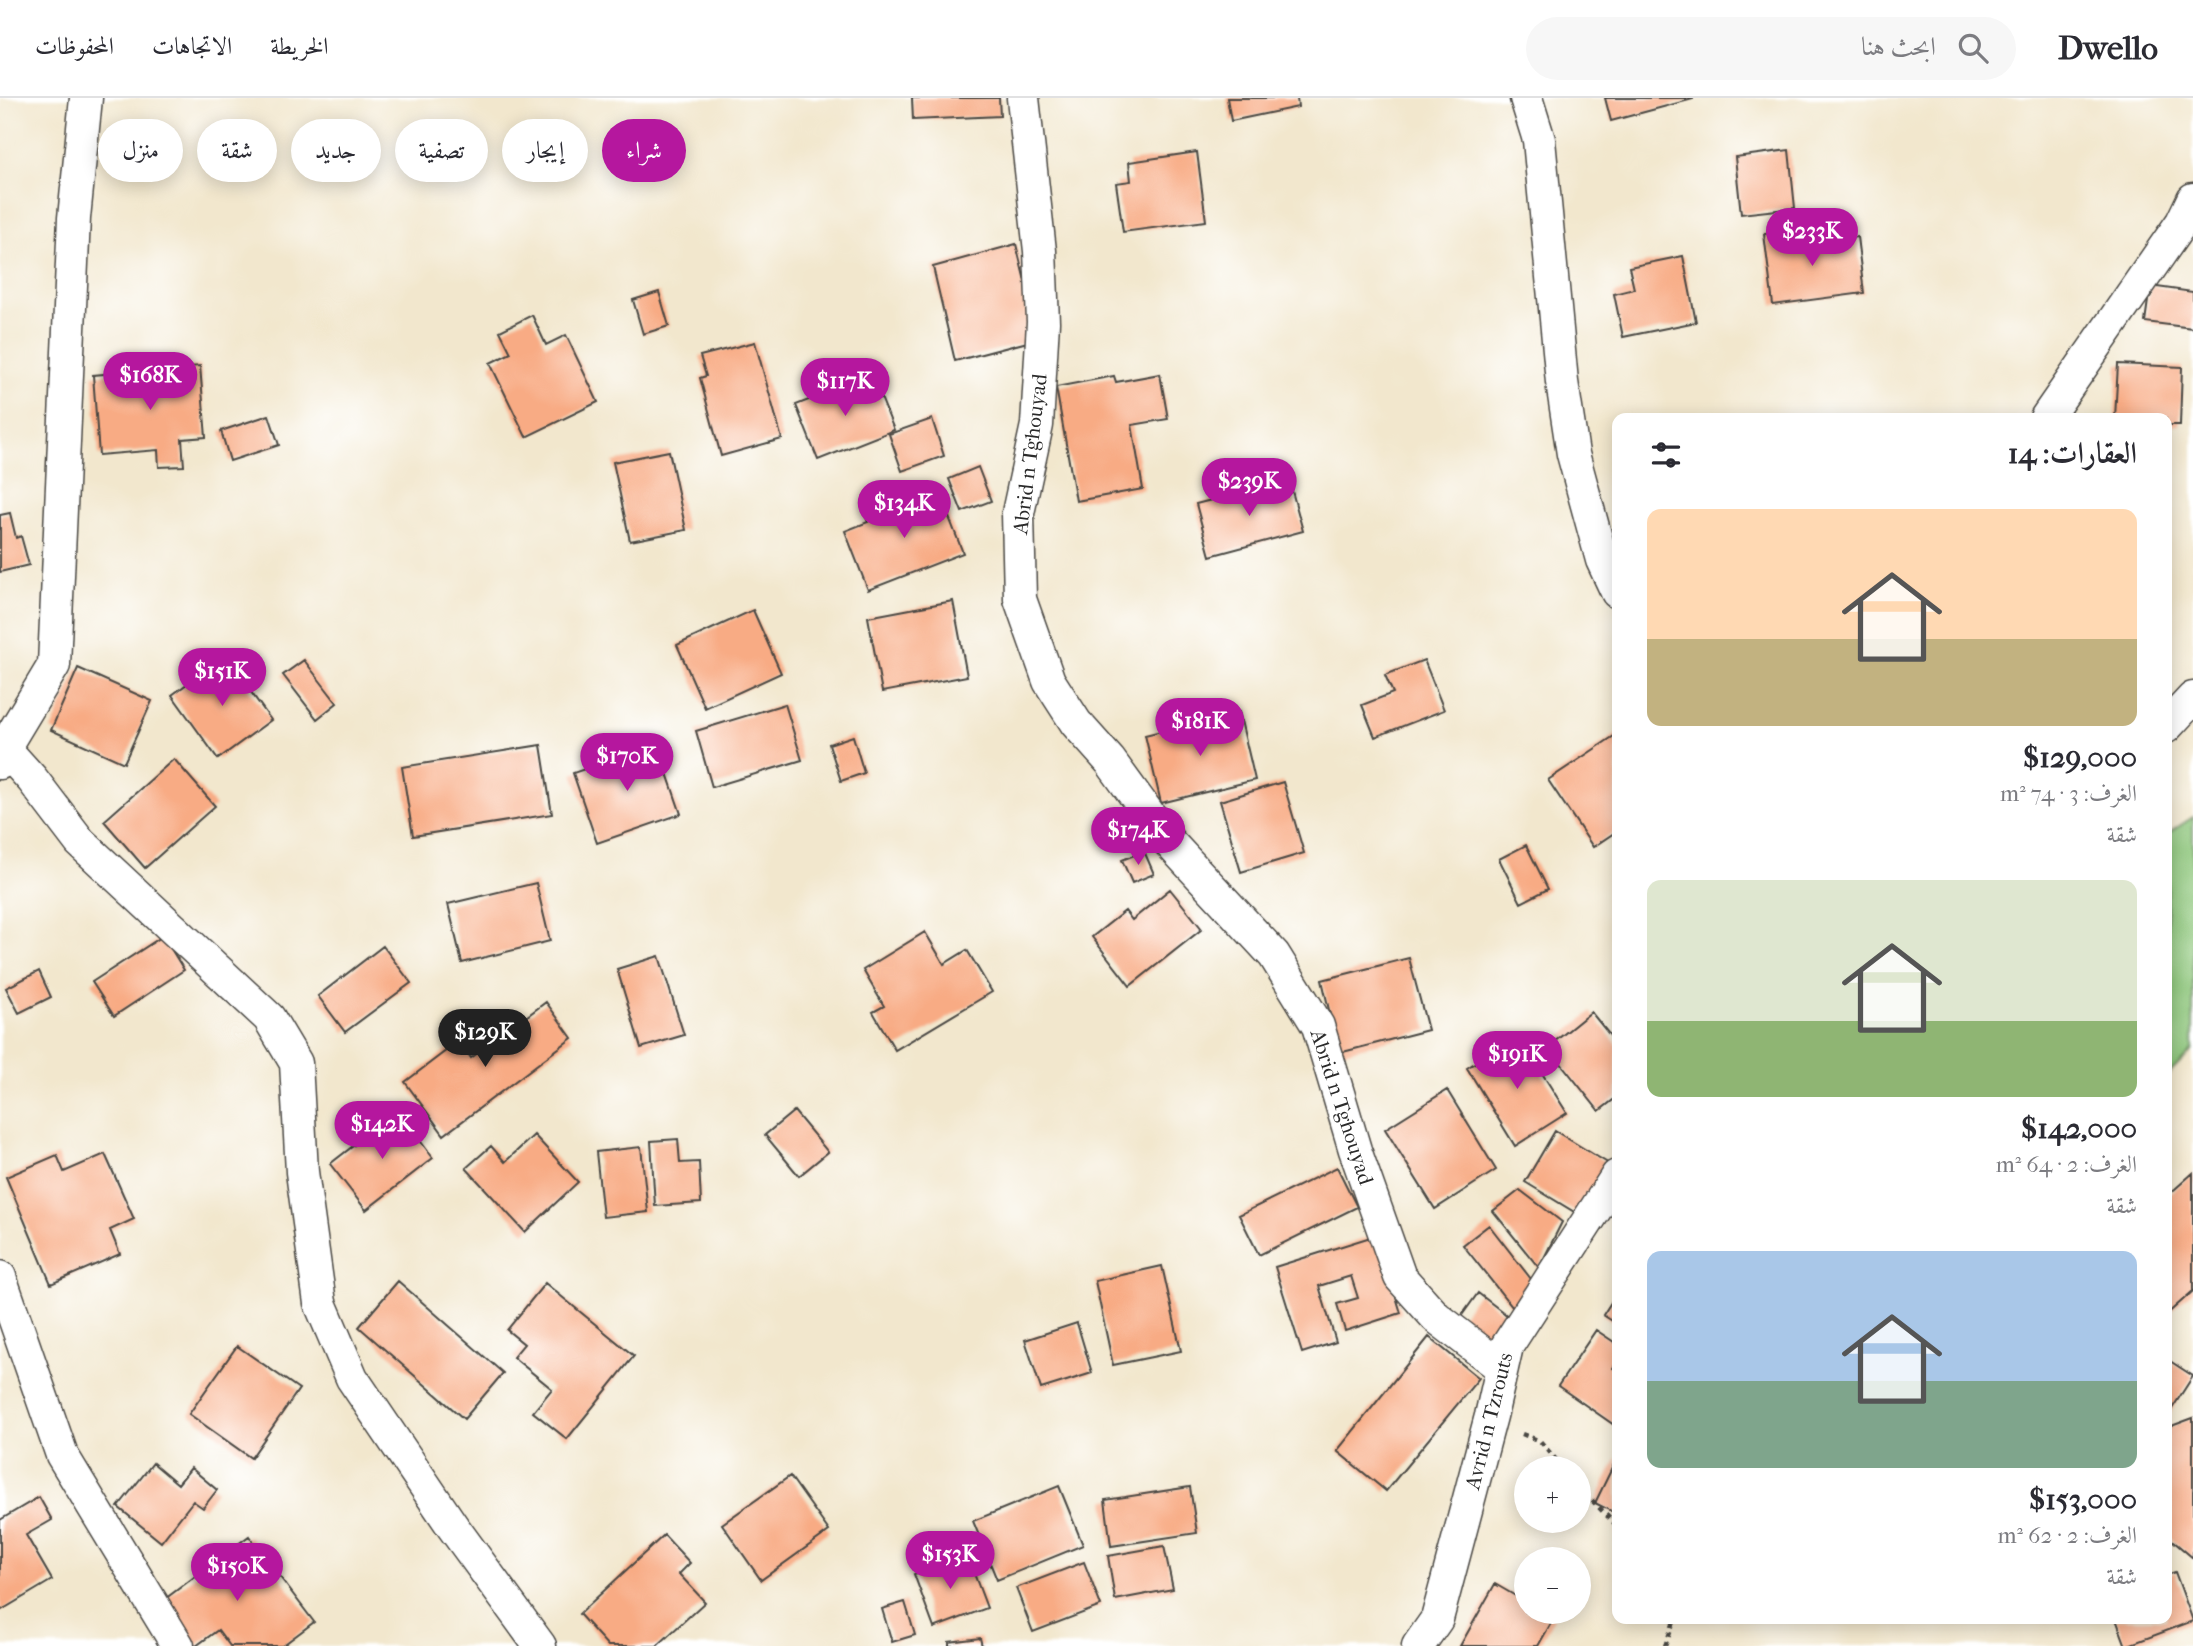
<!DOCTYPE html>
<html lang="ar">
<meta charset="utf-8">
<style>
body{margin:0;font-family:"IM FELL French Canon",Amiri,serif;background:#f7f7f7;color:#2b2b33;direction:rtl;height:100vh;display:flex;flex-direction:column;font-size:26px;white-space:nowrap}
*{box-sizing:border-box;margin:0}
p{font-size:23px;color:#7c7c81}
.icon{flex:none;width:38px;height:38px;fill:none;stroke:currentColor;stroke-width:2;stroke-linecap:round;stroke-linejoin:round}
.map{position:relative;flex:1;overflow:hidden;direction:ltr}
.details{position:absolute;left:1612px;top:315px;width:560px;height:1211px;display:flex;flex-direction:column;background:#fff;border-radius:14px;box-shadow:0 4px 18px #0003;direction:rtl}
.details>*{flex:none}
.guide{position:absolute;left:21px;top:21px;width:665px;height:63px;direction:rtl;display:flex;gap:14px}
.tools{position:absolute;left:1514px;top:1358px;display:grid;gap:14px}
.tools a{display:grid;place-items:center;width:77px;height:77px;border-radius:50%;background:#fff;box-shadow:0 4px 18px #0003;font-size:35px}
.price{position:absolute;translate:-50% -60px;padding:0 16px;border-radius:24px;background:#b5179e;color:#fff;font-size:23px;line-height:46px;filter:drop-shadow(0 2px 4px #0008)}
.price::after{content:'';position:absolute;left:50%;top:42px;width:21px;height:16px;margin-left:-10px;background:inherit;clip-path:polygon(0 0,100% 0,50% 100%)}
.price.on{background:#222;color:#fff}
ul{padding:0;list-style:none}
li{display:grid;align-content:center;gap:14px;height:371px;padding:0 35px}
li span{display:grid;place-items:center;height:217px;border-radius:14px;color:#555}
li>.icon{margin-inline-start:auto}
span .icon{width:126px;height:126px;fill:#fffc;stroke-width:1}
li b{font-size:30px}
h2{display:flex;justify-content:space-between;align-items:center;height:84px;padding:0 35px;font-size:30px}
.tag{padding:0 24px;border-radius:32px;background:#fff;box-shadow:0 4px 18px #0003;font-size:24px;line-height:63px}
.tag.on{background:#b5179e;color:#fff}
header{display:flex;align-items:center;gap:42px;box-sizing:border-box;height:98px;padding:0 35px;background:#fff;border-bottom:2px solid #e1e1e2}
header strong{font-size:33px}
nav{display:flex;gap:38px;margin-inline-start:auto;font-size:24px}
.search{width:490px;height:63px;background:#f7f7f7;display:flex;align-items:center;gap:18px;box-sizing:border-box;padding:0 24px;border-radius:38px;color:#7c7c81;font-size:26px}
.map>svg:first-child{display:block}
</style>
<header>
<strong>Dwello</strong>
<div class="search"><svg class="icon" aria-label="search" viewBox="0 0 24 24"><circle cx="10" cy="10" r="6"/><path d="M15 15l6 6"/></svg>ابحث هنا</div>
<nav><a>الخريطة</a><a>الاتجاهات</a><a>المحفوظات</a></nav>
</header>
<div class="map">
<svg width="2193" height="1548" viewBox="0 0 2193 1548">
<rect width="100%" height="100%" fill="#fff"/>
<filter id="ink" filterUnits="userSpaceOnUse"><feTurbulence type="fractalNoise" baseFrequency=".0143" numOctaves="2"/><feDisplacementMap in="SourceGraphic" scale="14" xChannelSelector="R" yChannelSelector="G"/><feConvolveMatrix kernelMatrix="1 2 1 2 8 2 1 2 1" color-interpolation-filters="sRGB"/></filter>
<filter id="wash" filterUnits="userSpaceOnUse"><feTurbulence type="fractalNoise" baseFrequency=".00686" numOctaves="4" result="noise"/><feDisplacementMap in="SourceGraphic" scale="28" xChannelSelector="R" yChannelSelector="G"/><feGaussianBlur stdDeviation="1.57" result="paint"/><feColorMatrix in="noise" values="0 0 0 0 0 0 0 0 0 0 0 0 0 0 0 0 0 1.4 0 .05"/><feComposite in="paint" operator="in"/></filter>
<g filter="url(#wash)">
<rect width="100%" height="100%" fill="#f2e7cd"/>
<path fill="#8dc67a" stroke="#5c7852" stroke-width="2" d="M2193,719V952L2167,978V736Z"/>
<g id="blocks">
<path fill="#f8ab84" d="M912,0H999L1000,18L913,22Z
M1227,0H1297L1298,9L1231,23Z
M1605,0H1693V1L1611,23Z
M1789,52L1795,110L1741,116L1735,59Z
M1197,54L1206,123L1123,134L1116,85L1131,83L1129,64Z
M1807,131L1808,146L1857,139L1864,195L1773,207L1764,136Z
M1016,146L1039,241L955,263L933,169Z
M1683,158L1696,224L1623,239L1614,196L1634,191L1629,169Z
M2150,188L2193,194V230L2145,224Z
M659,194L669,228L643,236L633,202Z
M532,217L546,247L566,237L598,304L526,339L490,265L511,255L500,233Z
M755,244L782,341L721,358L700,280L706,278L700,258Z
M2118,266L2182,269L2180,327H2166V320H2115Z
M200,268L206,339L182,341L184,368L159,369L158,352L99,357L93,277Z
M1160,276L1168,321L1132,327L1143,391L1076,403L1056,289L1114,278L1116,284Z
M872,277L894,332L818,362L796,307Z
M269,317L279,347L230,363L221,333Z
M932,321L944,358L902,373L889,336Z
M669,353L686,432L630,443L613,364Z
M978,369L991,403L962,414L949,381Z
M1289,382L1303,433L1210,458L1196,406Z
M938,391L963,455L868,492L845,433L868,424L866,419Z
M10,415L16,440L21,438L29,467L0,474V417Z
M953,503L967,578L882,594L868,519Z
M753,512L781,575L705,610L677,547Z
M225,558L271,622L218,661L172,597Z
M304,562L337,605L317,621L283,577Z
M1424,562L1444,612L1375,639L1362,607L1393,595L1385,577Z
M78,570L152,603L124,665L51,632Z
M785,606L802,662L712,689L696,633Z
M1239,614L1255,682L1161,705L1145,637Z
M1617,636V733L1593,749L1548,682Z
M853,638L864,675L841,683L829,646Z
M657,646L681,716L597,745L573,675Z
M541,647L552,716L413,738L402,669Z
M174,661L215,708L145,770L104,723Z
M1283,684L1304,755L1241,774L1220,703Z
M1526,747L1548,791L1521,805L1499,761Z
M1144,753L1154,776L1132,785L1122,762Z
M536,785L550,843L462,865L448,806Z
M1170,791L1202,831L1130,888L1092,839L1125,813L1132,822Z
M925,834L944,866L967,852L992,894L895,952L873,914L884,908L863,872Z
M163,838L184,872L114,918L92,884Z
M383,848L411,885L345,934L318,898Z
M659,858L684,937L641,950L617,871Z
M1409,860L1428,932L1339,955L1322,882Z
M39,873L51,899L19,915L6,890Z
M546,904L572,940L444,1037L405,984L459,943L471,960Z
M1591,914L1617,946V999L1599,1013L1548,949Z
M1518,937L1567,1015L1515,1048L1467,970Z
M1447,992L1496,1072L1435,1111L1385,1031Z
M398,1013L433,1060L366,1112L330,1066Z
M794,1013L828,1054L799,1078L765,1037Z
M1555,1033L1611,1067L1581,1118L1525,1084Z
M534,1037L578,1084L525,1134L466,1070L491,1048L505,1064Z
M678,1041L680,1065L699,1064L701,1105L655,1108L651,1043Z
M641,1049L648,1114L603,1119L596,1054Z
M105,1056L134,1121L110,1132L120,1156L51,1186L6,1079L57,1057L64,1074Z
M1337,1069L1357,1109L1259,1157L1239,1117Z
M2193,1075V1193L2166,1217V1099Z
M1520,1092L1562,1124L1539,1170L1493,1113Z
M1489,1127L1538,1190L1513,1210L1463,1147Z
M1377,1137L1401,1215L1345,1233L1337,1206L1358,1200L1351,1178L1319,1188L1336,1244L1302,1255L1275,1169Z
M1162,1168L1181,1253L1113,1267L1095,1183Z
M398,1183L503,1275L464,1321L359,1229Z
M545,1185L634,1258L567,1341L533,1314L552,1291L513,1259L524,1246L507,1232Z
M1478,1195L1513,1222L1489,1253L1455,1227Z
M1617,1195V1226L1603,1217Z
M1077,1225L1092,1275L1041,1291L1025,1242Z
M1596,1232L1617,1246V1264L1613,1270L1617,1272V1329L1558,1288Z
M1429,1239L1479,1280L1386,1393L1337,1353Z
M237,1248L299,1291L251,1360L189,1316Z
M2170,1263L2193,1278L2168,1317L2166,1315V1270Z
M2193,1320V1460L2166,1437V1330Z
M1617,1360V1416L1595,1405Z
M153,1365L178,1386L191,1370L217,1392L203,1410L193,1403L161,1444L118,1409Z
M790,1378L829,1433L761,1482L722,1426Z
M1059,1388L1083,1447L997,1482L973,1423Z
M1190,1389L1197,1435L1111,1448L1105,1402Z
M39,1399L52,1422L26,1437L52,1482L0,1513V1422Z
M664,1437L690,1465L679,1476L705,1504L657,1548H608L579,1516Z
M249,1438L314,1524L282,1548H230L218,1532L196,1548H187L157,1507Z
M1164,1448L1173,1491L1115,1502L1108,1458Z
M967,1457L987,1510L934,1530L914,1476Z
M1084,1464L1101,1508L1033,1534L1016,1490Z
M2175,1474L2193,1523L2126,1548L2116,1521H2166V1477Z
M1495,1486L1526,1504V1514H1543L1554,1520L1538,1548H1460Z
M905,1504L915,1537L892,1544L882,1511Z
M980,1540L982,1548H949V1544Z"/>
</g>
</g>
<g filter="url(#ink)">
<use href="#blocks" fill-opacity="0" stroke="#494743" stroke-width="2"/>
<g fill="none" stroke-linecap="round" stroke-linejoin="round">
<defs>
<path id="street" d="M1023,0L1040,153L1043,224L1037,327L1018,415L1020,501L1049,583L1076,625L1110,663L1169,744L1274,857L1318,928L1355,1052L1400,1179L1436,1219L1502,1270
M1526,0L1539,42L1562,284L1573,356L1602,462L1617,494
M2046,320L2182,124L2193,101
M2166,629L2193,600
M4,650L32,681L80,744L269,920L296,965L302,1074L320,1205L352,1280L453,1429L540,1548
M0,665L4,650L54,567L74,120L86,0
M0,1179L62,1357L178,1548
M1418,1548L1437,1521L1491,1318L1507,1248L1617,1078"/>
</defs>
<use href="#street" stroke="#494743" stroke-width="35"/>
<path stroke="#494743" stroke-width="4.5" stroke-dasharray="5 5" stroke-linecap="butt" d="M1522,1336L1540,1343L1563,1370
M1578,1388L1617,1428
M1665,1548L1675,1521"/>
<use href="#street" stroke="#fff" stroke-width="32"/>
</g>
</g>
<g text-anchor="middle" stroke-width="6" stroke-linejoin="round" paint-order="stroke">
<g font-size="21" fill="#2b2b2b" stroke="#fff">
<text transform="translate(1030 356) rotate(-83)" y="7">Abrid n Tghouyad</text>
<text transform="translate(1342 1009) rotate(72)" y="7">Abrid n Tghouyad</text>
<text transform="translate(1489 1323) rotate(-76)" y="7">Avrid n Tzrouts</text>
</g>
</g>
</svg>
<div class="tools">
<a>+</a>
<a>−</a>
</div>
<b class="price" style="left:1812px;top:170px">$233K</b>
<b class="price" style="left:150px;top:314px">$168K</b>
<b class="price" style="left:845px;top:320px">$117K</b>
<b class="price" style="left:1249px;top:420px">$239K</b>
<b class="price" style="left:904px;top:442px">$134K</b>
<b class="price" style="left:222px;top:610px">$151K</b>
<b class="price" style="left:1200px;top:660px">$181K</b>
<b class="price" style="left:627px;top:695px">$170K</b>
<b class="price" style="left:1138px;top:769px">$174K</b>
<b class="price on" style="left:485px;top:971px">$129K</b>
<b class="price" style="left:1517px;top:993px">$191K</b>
<b class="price" style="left:382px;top:1063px">$142K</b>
<b class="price" style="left:950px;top:1493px">$153K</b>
<b class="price" style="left:237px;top:1505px">$150K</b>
<div class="guide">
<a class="tag on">شراء</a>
<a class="tag">إيجار</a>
<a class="tag">تصفية</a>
<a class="tag">جديد</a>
<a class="tag">شقة</a>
<a class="tag">منزل</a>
</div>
<section class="details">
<h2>العقارات: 14<svg class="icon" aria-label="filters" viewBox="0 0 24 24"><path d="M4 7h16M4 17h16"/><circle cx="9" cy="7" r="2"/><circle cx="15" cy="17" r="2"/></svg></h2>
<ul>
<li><span style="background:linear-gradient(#ffd9b3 60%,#c2b280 0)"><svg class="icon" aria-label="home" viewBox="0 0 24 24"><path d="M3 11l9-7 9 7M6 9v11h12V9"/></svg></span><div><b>$129,000</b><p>الغرف: 3 · 74 m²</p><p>شقة</p></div></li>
<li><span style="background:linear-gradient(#dfe7d0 65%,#8fb573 0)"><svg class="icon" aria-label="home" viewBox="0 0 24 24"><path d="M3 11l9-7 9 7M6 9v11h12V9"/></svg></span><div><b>$142,000</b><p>الغرف: 2 · 64 m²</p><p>شقة</p></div></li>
<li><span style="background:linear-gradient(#a9c7e8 60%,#7fa58c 0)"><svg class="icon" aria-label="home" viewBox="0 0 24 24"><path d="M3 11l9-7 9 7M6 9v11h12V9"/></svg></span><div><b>$153,000</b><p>الغرف: 2 · 62 m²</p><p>شقة</p></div></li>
</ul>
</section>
</div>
